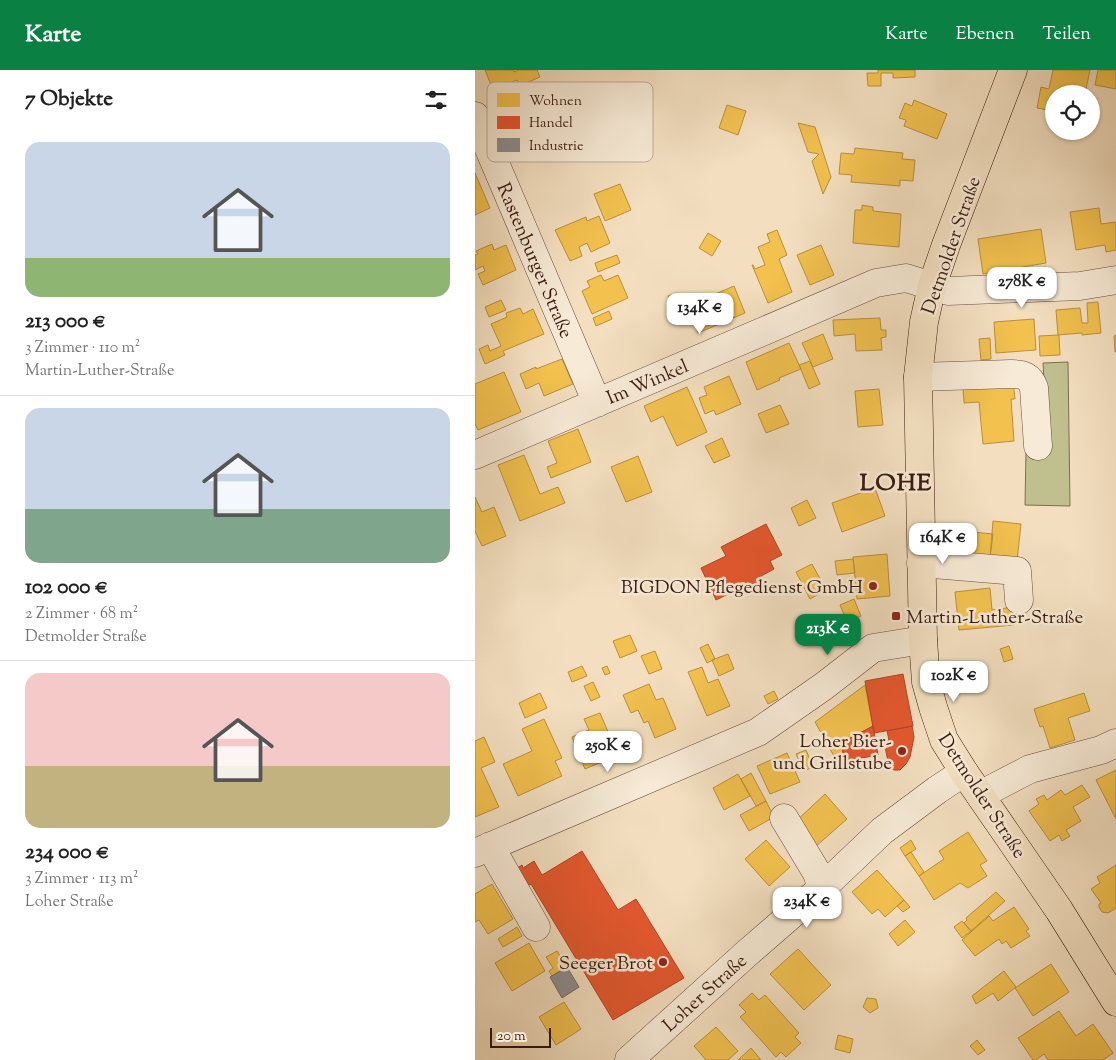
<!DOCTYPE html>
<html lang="de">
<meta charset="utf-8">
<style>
body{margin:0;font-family:"Sorts Mill Goudy",serif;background:#f2f2f2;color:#222;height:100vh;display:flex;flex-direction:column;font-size:19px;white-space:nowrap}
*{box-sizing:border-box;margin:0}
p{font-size:16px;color:#767676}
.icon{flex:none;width:28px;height:28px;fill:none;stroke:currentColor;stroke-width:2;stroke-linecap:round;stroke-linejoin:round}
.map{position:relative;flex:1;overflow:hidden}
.drawer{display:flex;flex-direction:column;background:#fff;width:475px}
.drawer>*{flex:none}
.buttons{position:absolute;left:570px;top:15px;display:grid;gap:10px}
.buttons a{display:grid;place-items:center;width:55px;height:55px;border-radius:50%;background:#fff;box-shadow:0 1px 4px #0004;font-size:25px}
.scale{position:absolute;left:15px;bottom:12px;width:61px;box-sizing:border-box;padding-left:5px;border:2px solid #3b1b0f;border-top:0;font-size:14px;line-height:18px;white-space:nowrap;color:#3b1b0f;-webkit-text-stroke:4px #f7ead6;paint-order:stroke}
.price{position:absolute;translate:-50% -42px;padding:0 11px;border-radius:10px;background:#fff;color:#222;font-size:16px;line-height:32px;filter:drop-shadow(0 1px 2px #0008)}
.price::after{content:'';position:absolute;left:50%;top:30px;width:15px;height:11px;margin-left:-8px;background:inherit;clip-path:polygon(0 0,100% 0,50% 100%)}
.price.selected{background:#0b8043;color:#fff}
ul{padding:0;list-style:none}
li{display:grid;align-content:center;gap:10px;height:265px;padding:0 25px}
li+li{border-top:1px solid #e0e0e0}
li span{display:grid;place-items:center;height:155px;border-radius:15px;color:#555}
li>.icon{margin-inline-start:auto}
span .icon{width:90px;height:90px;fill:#fffc;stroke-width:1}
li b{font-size:21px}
h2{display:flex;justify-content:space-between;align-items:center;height:60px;padding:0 25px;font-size:21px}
header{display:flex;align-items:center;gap:30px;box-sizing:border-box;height:70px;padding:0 25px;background:#0b8043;color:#fff}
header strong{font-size:24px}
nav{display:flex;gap:28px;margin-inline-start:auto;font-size:18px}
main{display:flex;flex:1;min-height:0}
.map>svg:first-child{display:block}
</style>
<header>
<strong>Karte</strong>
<nav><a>Karte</a><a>Ebenen</a><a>Teilen</a></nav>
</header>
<main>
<section class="drawer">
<h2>7 Objekte<svg class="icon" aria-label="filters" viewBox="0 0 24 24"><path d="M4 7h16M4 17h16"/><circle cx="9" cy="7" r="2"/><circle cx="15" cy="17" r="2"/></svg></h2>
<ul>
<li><span style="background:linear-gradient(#c9d6e8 75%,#8fb573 0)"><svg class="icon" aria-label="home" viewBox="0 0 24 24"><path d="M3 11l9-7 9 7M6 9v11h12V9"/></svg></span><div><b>213 000 €</b><p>3 Zimmer · 110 m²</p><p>Martin-Luther-Straße</p></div></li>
<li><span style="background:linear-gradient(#c9d6e8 65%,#7fa58c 0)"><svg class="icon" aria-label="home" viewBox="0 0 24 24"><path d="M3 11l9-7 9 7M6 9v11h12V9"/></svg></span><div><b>102 000 €</b><p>2 Zimmer · 68 m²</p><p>Detmolder Straße</p></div></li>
<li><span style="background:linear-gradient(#f6c9c9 60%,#c2b280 0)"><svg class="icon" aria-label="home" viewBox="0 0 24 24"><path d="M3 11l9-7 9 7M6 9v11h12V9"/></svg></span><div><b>234 000 €</b><p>3 Zimmer · 113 m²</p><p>Loher Straße</p></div></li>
</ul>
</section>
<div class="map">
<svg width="641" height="990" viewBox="0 0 641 990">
<rect width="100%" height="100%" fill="#f3dfc0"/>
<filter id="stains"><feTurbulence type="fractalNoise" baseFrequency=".004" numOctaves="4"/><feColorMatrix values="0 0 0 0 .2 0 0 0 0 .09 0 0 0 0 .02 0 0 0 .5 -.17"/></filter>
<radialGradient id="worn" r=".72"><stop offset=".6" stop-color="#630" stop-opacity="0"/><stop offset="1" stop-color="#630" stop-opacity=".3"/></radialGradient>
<path fill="#c0c08e" stroke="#7e6e4e" d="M593,292L595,436L550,435L551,381L573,380L568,293Z"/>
<path fill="#f2c14e" stroke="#bb8f3b" d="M10,0H39V2L43,0H62L65,7L44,16L42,10L18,20Z
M403,0H440V7L418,8V3H406V16H393L392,3H403Z
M578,0H615L610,24H579V41L562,38L566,17L574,19Z
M623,0H641V19L620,15Z
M78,12L82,22L64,30L59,20Z
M439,30L472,44L462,69L429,56L431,50L424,48L430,33L437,36Z
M252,35L271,41L263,65L244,58Z
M323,53L340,57L356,107L348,124L337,91L344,84L333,82Z
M380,78L428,83L427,89L440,90L438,111L425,110V116L376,112L377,105L364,104L366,83L379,84Z
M0,103L15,138L0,145Z
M145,114L156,140L130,151L119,124Z
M387,135L398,137V141L426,144L424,177L378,173L380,140H387Z
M624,138L626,154L641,152V180L631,182L630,175L601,180L595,142Z
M124,146L135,173L116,182L112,173L104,177L107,186L95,191L80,160L111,147L112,151Z
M566,159L571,193L508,204L503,169Z
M302,160L312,185L304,189L317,222L293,233L277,195H278L280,199L290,195L283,177L295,172L292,164Z
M233,163L246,171L237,186L224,178Z
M17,174L19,180L31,175L41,200L8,215L3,204L10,201L8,196L0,200V185L3,184L1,181Z
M346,175L359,205L335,215L322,185Z
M142,185L145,193L123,202L120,193Z
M126,205L129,211L143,205L153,228L117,244L107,221L115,217L112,211Z
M259,216L270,243L223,263L212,236Z
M203,223L209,237L200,241L193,226Z
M26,230L31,240L14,247L10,237Z
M623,232L626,263L607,265V263L583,265L581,240L605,238L607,253H613L612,233Z
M45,238L48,244L58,239L69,264L28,281L30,285L10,294L4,279L13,275L15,281L26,276L16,254L32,247L31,243Z
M134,241L137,249L121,256L118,248Z
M405,248L406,260H411V267L406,268L407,280L381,281L380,264L359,266L358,250Z
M559,249L561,280L521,283L519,252Z
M348,264L358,289L338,297L327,273Z
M583,265H584L585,285L565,286L564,266Z
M641,265V282H640L639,266Z
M515,268L516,289L506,290L504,269Z
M314,273L326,299L304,308L305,310L282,320L271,292Z
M87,289L98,314L69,326L64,313L51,319L45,304L61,297V299Z
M335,291L345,314L334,319L324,295Z
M29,302L46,342L3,360L0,354V314Z
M254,306L266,334L241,345L239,340L230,344L224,328L232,325L229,317Z
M538,312L540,329H536L539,371L508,374L504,332L489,333L488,317Z
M212,317L232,362L202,376L188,346L176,352L169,336Z
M404,319L408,355L383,357L380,321Z
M305,335L314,354L291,363L283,344Z
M103,359L116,392L76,408L72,397L82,393L73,371Z
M247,368L255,386L239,393L230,376Z
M49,385L65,424L83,417L90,433L45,451L23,395Z
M163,386L177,422L151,432L136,397Z
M400,418L410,446L367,462L357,433Z
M0,427L7,442L19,437L31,466L7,476L0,461Z
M332,430L341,448L324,456L316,438Z
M518,451L546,454L542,491L515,488Z
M487,461L518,464L515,488L484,485Z
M412,484L415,526L382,529L378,487Z
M378,489L380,503L362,505L360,491Z
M337,494L351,520L335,529L321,502Z
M515,518L517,540L538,537L539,555L484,560L480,522Z
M379,529L386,546L372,552L365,535Z
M155,565L162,581L145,588L138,571Z
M233,574L240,589L232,593L225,578Z
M534,576L538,589L529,592L525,579Z
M180,581L187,599L174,604L166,586Z
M253,584L259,599L244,606L237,590Z
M107,596L112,606L97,612L93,602Z
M132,596L135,603L130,605L127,598Z
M227,597L233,613L243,609L255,636L232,646L213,602Z
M118,612L125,627L116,631L109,616Z
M174,614L181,630L188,628L201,659L180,668L173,651L169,653L163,640L156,643L148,625Z
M390,615L398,656L355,679L340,652Z
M299,621L303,629L293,634L289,626Z
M65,623L72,638L50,648L44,633Z
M609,623L615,641L593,648L600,670L575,678L568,656L565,657L559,639Z
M125,643L143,685L110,699L97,667L114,660L109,649Z
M69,649L87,688L80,691L87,706L43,726L28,694L57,681L47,659Z
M9,667L20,692L6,698L24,737L0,747V671Z
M366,673L370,691L363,693L355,679Z
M331,680L338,697L329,701L321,684Z
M312,683L325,712L295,724L282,696Z
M641,700V749L621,710Z
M276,703L291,731L281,736L266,709Z
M263,704L275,726L249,740L238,718Z
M607,715L615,727L598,737L606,751L591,760L595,766L587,771L584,765L575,771L554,741L564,734L561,729L569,725L572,730L586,720L590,725Z
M350,724L372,749L340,777L319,753Z
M291,731L299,747L274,761L265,745Z
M493,762L512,791L505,795L512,806L493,818L485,813L459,830L444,806L469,789L464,781Z
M291,770L315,797L294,816L270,789Z
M436,770L441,779L430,786L425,778Z
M436,782L449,802L444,806L430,786Z
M641,795V838L633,843L627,842L624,837V834L626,833L616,819L625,813L622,807Z
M402,800L429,830L410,847L403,839L397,844L377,822Z
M17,814L38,849L13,864L4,850L0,852V824Z
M521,822L530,831L496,861L489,853L492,850L491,848Z
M429,830L435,837L428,842L422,836Z
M539,837L554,859L551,861L555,866L536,878L531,871L527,874L524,869L500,886L487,870L514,846L518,851Z
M430,850L440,862L423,876L414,864Z
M487,851L496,861L487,868L479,857Z
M42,857L47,866L28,877L23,869Z
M54,873L70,901L37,921L20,893Z
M323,879L356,915L329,940L295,904Z
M82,881L92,897L77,906L74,901L78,898L71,887Z
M576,894L594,922L558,946L540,918Z
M529,901L541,917L523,931L518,923L501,934L497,926Z
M277,923L284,930L290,925L324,963L320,967L326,973L311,987L306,982L301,987L265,947L271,942L264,935Z
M392,928L401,929L403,938L395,943L388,937Z
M89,932L106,959L81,975L64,947Z
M584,941L601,966L618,954L638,983L628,990H573L569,984L561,990H558L543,968Z
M241,957L263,981L253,990H231L219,976Z
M363,965L378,969L375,983L360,979Z
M502,970L510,980L503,985L495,976Z
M276,978L286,990H263Z"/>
<path fill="#e4572e" stroke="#b14525" d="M291,454L307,485L295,491L299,499L286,506L290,513L270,523L267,517L241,530L226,498L251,486L246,477Z
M428,604L438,656L399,663L390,611Z
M398,656L403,685L370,691L366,673Z
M437,656L439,667L435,687L431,694L425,700H419L414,697L409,671L414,670L412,661Z
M107,781L143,840L161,829L209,908L138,950L56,814L47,819L36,802L47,795L48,798L59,791L67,805Z"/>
<path fill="#8d8d92" stroke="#746b6b" d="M92,897L104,917L87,928L75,907Z"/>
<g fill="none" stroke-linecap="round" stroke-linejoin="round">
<defs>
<path id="minor" d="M0,46L122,333
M443,307L536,304C548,304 555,306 559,318L563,376
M0,385L401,213L431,208L473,221L605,216L641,210
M446,493L542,501L544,530
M505,725L555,699L626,680L641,673
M309,748L342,803L347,818
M15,776L61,857
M0,783L283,662L349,616L398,578L448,570
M154,990L270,885L347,818L407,761L462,720L489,702"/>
<path id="major" d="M538,0L471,175L457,216L449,252L443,307L448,570L451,612L458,637L469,670L489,702L584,840L641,932"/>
</defs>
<use href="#minor" stroke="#694c3b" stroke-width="29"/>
<use href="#major" stroke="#3b1b0f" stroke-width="29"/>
<use href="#minor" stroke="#f7ead6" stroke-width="28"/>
<use href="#major" stroke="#f3dfc0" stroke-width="28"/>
</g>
<g fill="#8f2418" stroke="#f7ead6" stroke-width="2">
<circle cx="398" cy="516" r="5"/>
<rect x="416" y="541" width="10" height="10" rx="2.5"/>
<circle cx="427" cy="681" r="5"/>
<circle cx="188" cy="892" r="5"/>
</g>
<g text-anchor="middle" stroke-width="5" stroke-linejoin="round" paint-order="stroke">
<g font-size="19" fill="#3b1b0f" stroke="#f7ead6">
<text transform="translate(475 175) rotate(-71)" y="7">Detmolder Straße</text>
<text transform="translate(61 190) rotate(67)" y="7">Rastenburger Straße</text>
<text transform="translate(172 311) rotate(-23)" y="7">Im Winkel</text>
<text transform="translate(508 725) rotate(57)" y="7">Detmolder Straße</text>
<text transform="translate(229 922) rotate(-42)" y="7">Loher Straße</text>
</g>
<g font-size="19" fill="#3b1b0f" stroke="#f7ead6" text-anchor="end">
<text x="388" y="523">BIGDON Pflegedienst GmbH</text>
<text x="431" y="553" text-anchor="start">Martin-Luther-Straße</text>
<text x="417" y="677">Loher Bier-<tspan x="417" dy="22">und Grillstube</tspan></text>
<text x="178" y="899">Seeger Brot</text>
</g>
<g font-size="24" font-weight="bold" letter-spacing="1" fill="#3b1b0f" stroke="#f7ead6">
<text x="421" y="420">LOHE</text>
</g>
</g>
<rect x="12" y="12" width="166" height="80" rx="8" fill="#f7ead6" stroke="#bfac9a" stroke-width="1"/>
<rect x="22" y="23" width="23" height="14" fill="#f2c14e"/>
<rect x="22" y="46" width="23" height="13" fill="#e4572e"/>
<rect x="22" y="68" width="23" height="14" fill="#8d8d92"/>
<g font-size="14" fill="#3b1b0f">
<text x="54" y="35">Wohnen</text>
<text x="54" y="57">Handel</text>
<text x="54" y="80">Industrie</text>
</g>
<rect width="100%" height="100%" filter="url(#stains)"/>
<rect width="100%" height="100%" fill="url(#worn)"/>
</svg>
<div class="buttons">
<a><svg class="icon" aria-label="locate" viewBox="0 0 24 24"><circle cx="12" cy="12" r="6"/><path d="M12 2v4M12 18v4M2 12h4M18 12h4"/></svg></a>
</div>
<div class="scale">20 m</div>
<b class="price" style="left:547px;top:239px">278K €</b>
<b class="price" style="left:225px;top:265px">134K €</b>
<b class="price" style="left:468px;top:495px">164K €</b>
<b class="price selected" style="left:353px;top:586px">213K €</b>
<b class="price" style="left:479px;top:633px">102K €</b>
<b class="price" style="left:133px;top:703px">250K €</b>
<b class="price" style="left:332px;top:859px">234K €</b>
</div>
</main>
